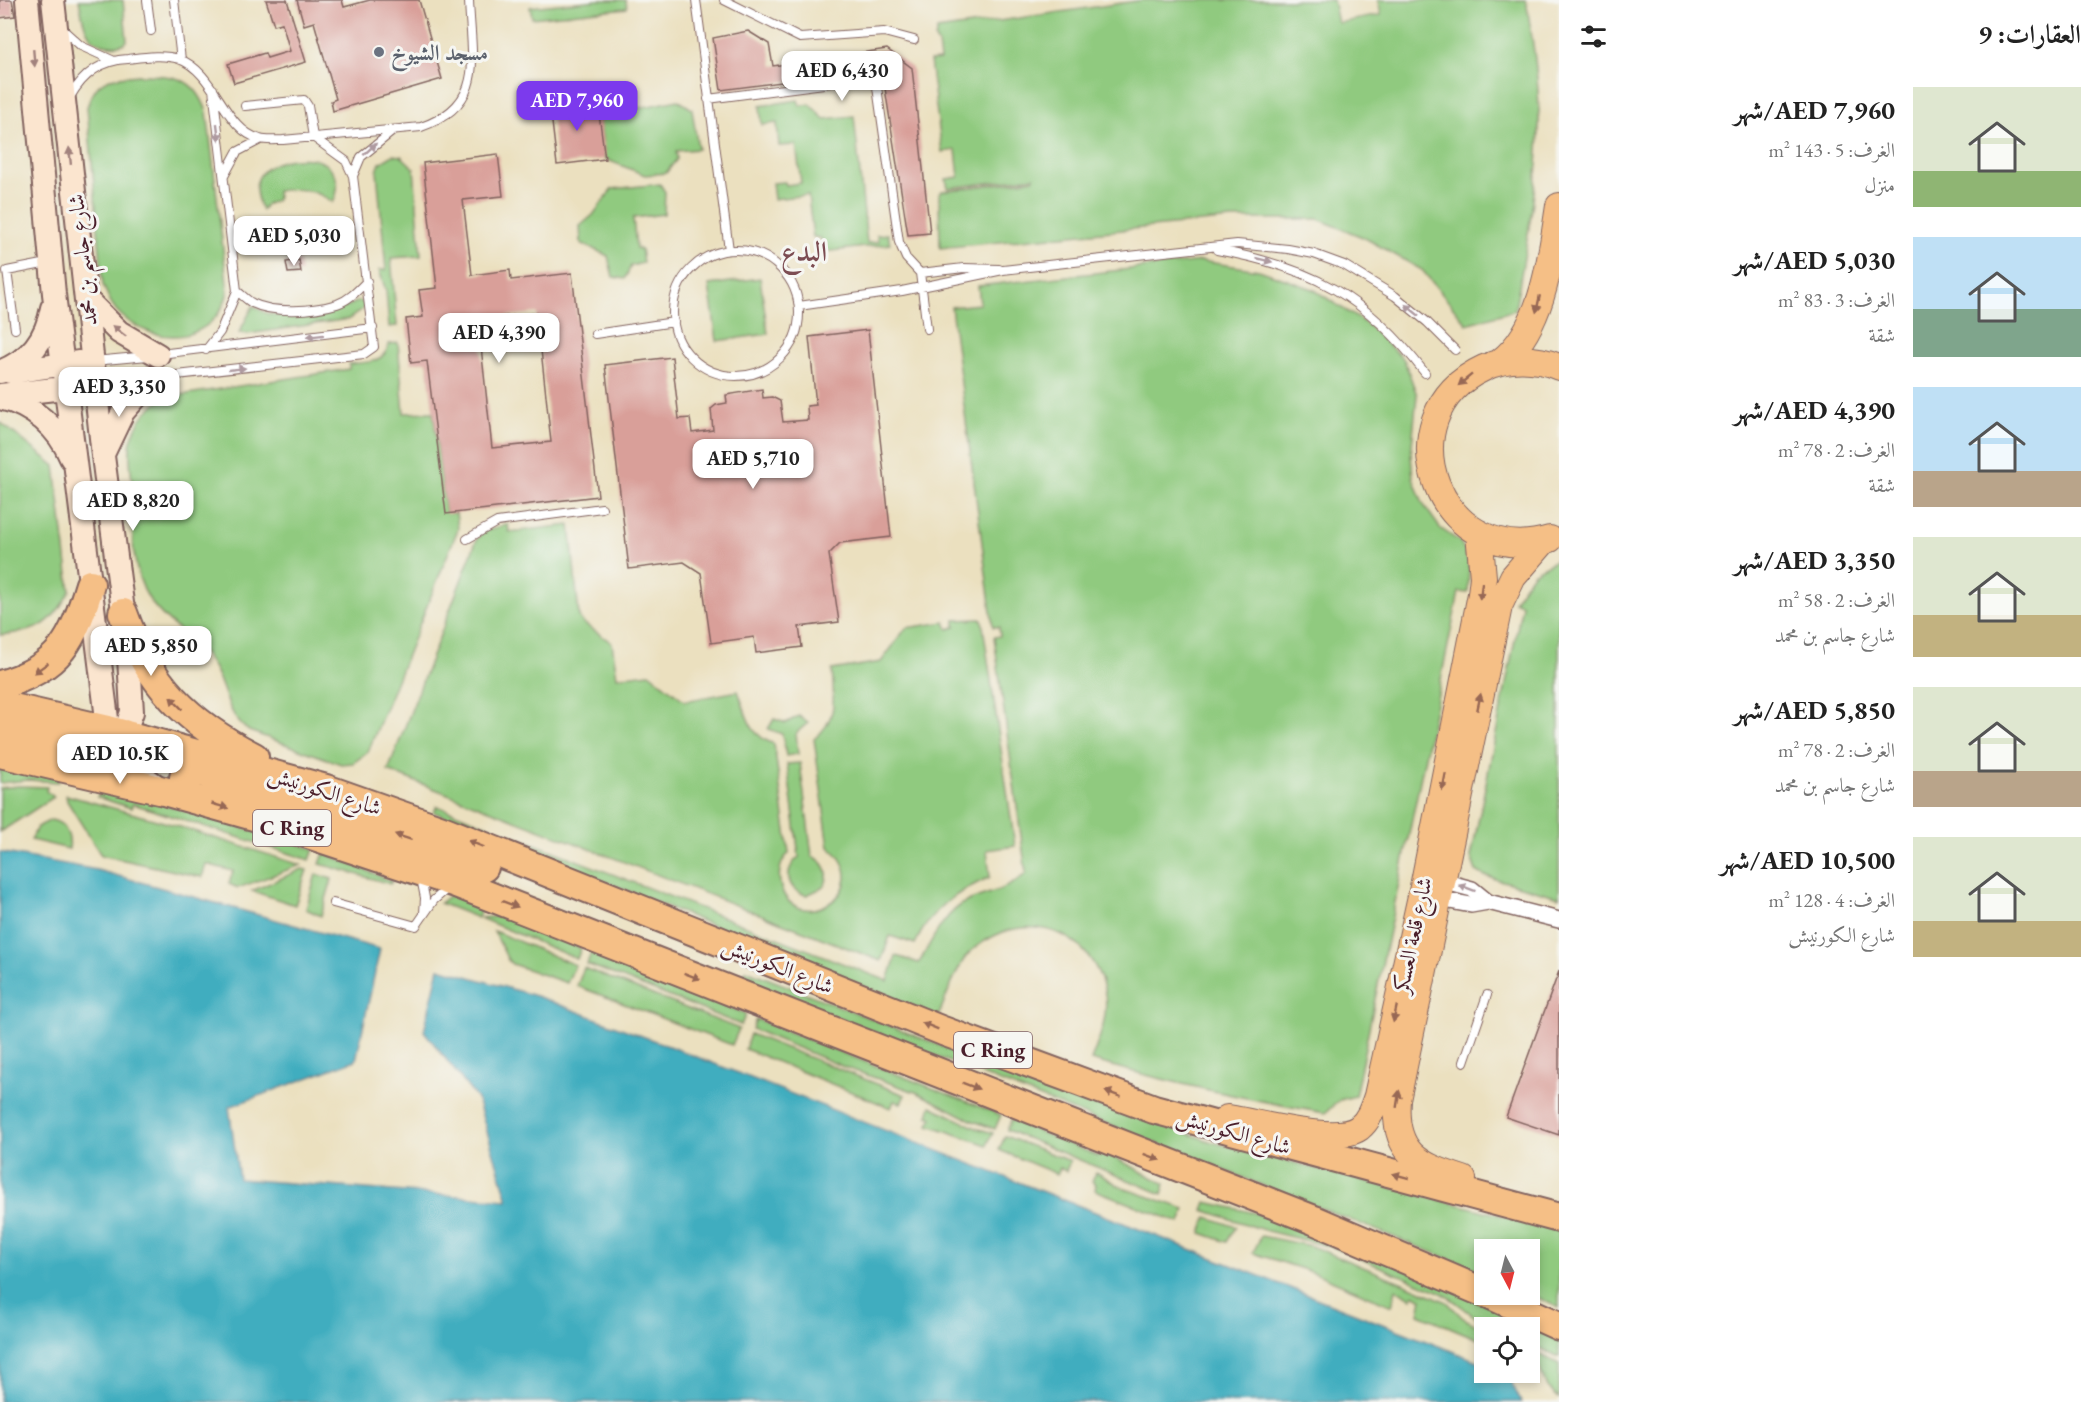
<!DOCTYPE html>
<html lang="ar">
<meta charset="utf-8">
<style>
body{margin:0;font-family:"EB Garamond",Amiri,serif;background:#f2f2f2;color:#222;direction:rtl;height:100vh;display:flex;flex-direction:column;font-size:22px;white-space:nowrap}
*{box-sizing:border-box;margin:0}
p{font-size:20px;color:#767676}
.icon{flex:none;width:33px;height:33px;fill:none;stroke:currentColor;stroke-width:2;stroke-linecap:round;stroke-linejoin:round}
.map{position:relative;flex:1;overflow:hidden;direction:ltr}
.drawer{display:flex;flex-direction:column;background:#fff;width:540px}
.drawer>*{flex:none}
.needle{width:39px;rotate:173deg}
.buttons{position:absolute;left:1474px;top:1239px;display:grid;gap:12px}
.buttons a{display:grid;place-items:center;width:66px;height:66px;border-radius:0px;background:#fff;box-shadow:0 3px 9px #0003;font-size:30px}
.price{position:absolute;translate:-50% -51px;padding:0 14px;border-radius:12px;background:#fff;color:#222;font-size:20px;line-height:39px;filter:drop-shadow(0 2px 3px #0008)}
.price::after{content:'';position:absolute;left:50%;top:36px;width:18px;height:14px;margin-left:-9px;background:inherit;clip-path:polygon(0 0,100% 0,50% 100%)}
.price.current{background:#7c3aed;color:#fff}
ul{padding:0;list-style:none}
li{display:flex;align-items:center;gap:18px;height:150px;padding:0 18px}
li span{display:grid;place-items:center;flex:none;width:168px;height:120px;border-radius:0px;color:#555}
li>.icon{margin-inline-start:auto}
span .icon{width:72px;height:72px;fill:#fffc;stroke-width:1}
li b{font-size:26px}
h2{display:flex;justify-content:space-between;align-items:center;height:72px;padding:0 18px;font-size:26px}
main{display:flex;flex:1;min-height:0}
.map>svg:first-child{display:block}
</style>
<main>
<section class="drawer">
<h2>العقارات: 9<svg class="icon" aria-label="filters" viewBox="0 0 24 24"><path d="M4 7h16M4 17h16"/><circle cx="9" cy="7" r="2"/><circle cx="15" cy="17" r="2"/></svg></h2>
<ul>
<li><span style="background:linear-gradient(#dfe7d0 70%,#8fb573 0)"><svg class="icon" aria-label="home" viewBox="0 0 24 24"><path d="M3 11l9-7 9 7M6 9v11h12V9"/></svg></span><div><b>AED 7,960/شهر</b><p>الغرف: 5 · 143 m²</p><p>منزل</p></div></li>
<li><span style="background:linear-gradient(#bfe0f5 60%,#7fa58c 0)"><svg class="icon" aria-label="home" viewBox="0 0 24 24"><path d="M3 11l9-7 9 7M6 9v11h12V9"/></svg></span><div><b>AED 5,030/شهر</b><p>الغرف: 3 · 83 m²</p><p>شقة</p></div></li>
<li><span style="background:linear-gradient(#bfe0f5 70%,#b9a48a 0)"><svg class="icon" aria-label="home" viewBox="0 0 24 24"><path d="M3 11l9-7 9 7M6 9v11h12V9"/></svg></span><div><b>AED 4,390/شهر</b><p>الغرف: 2 · 78 m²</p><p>شقة</p></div></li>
<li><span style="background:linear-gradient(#dfe7d0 65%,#c2b280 0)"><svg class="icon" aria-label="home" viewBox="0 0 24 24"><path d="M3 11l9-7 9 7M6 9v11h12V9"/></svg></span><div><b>AED 3,350/شهر</b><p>الغرف: 2 · 58 m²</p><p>شارع جاسم بن محمد</p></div></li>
<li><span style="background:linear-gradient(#dfe7d0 70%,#b9a48a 0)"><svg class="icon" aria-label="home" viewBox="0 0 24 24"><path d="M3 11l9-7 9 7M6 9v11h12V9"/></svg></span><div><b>AED 5,850/شهر</b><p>الغرف: 2 · 78 m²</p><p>شارع جاسم بن محمد</p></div></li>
<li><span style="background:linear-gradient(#dfe7d0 70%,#c2b280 0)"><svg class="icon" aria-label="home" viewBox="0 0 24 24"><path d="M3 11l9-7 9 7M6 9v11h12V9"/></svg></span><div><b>AED 10,500/شهر</b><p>الغرف: 4 · 128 m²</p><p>شارع الكورنيش</p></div></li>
</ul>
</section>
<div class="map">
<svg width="1559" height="1402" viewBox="0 0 1559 1402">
<rect width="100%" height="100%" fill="#f6f6f2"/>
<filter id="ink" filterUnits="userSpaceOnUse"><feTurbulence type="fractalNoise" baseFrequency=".0167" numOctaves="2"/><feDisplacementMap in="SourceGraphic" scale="12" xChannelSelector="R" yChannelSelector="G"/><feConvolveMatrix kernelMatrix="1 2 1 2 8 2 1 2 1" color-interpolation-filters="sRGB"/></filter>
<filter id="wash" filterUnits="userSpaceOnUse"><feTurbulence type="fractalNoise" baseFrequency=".008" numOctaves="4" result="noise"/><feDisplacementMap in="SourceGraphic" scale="24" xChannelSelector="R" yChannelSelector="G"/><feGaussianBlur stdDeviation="1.35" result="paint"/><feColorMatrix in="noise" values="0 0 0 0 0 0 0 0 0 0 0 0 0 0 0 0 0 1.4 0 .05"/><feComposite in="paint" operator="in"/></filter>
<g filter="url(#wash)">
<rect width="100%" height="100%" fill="#ebe0bf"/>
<path fill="#90ca7f" stroke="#6d7455" stroke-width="1.5" d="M79,0H123L127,41C122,46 116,46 109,45C84,43 83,20 79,0Z
M598,0H626L627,8L532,18L530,7Z
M1143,0H1333L1338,23L1381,15L1378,0H1526C1533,42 1540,85 1539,128C1538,188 1525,250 1515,310L1467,324L1422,270L1365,238L1318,219H1232L940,248L939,194L942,191L1034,179V177L948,188L946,179L959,177L956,150L942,152L930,61L940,60L938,44L935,39L937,30Z
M139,75C173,75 195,76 207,112L228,292C215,343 159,348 122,316C112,308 108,296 103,285L87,107C97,77 109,78 139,75Z
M678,100L692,109L698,149L676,151L677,159L666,173L645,175L605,159L599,116Z
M798,100L800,106L810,104L824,119L854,116L867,243L878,242L877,235L888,234L890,244L824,252L821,238L813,237L808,195L774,199L772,183L785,182L786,185L801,183L796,145L779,146L777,123L762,125L760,106Z
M393,155L401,156L414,168L421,256L391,258L397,326L389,327L386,291L379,270H386L377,171L380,163Z
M314,159C335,165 343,183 333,202C315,190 301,187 277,191V200L267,204L262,210C242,170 277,156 314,159Z
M660,184L665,192L664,214L633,218L636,248L641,249L643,263L631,266L625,279L613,277L608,256L581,243L580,226L593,215L612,189Z
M1201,261L1259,270L1313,289L1368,325L1404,360L1417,395L1411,455L1413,478L1423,504L1440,528L1460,542L1465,551L1469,567L1468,593L1459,592L1355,1096L1340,1100L1325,1113C1246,1099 1169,1083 1091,1060C1100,1038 1110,1013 1104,989C1092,938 1040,913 994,936C984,941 972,948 965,958C953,975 946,998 938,1017L434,812L437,806L888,981L896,956L919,963C931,942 945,911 968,901C988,892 1010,890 1026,873L994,637L1000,636L999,627H993L951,307L980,304L978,286Z
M760,278L768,334L717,341L709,285Z
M359,301L365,303L364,308L349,319L248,334L239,333L253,306C259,308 263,313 270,314C294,320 337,312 359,301Z
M398,343L404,413L433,412L446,513H456L458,529L368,752L353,763L341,764L249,731C226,716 226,687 212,665C196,638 166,625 149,599C128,566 133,519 132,482C131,469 128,453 131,441C137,420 148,406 168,397L349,369V364C367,362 384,364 389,344Z
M0,422L55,466L70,591C49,628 40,630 0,635Z
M508,524L509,532L570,525L579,616L582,622L612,643L617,677L649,673L685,701L738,691C747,714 747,734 774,744L789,853C781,861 778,872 780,883C792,941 883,891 829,847L814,739C838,720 834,698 832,670L881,662L906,628L945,622L948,629L955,627V620L982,619L1015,846L987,850L990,877C955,893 932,908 915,944L890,936L881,961L388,771L477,539L483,532Z
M1559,558V897L1485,876L1476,871L1471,857L1522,605L1514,601L1533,573Z
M799,716L808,723L796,733L798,754L786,756L782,734L768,729L774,719L786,723Z
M800,763L812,856C826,862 831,873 824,887L807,895C786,890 783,870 799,857L787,764Z
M0,765L59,778L58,782L28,780L0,783Z
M18,786L47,787L46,791L54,797L0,832V788Z
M103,788H109L314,849L310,860L133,804L131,808L97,797Z
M66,795L171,824L301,865L238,888L229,884L233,871L206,864L202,877L101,855L67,801Z
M51,820C65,822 71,836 69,849L31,840L37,827Z
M324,853L392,881L390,884L320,864Z
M302,869L307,870L295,905L252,891Z
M316,874L332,879L321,916L306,909Z
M451,894L483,903L478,918L440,903Z
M500,916L581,948L577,959L480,918Z
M494,931L575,965L567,983L512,964L508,960Z
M591,952L746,1014L741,1025L587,964Z
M584,968L739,1029L732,1045L577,986Z
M746,970L939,1045L1212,1142L1559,1230V1308L1530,1294V1250H1485V1273L742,980Z
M756,1019L1001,1115L995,1129L973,1121L918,1093L844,1067L752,1029Z
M750,1034L905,1095L901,1103L894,1101L891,1108L745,1049Z
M931,1106L976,1128L993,1133L987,1145L929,1125L932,1117L928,1115Z
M1011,1120L1098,1156L1100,1151L1106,1153L1165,1184L1162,1194L1007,1130Z
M1005,1136L1070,1161L1066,1171L1060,1168L1057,1174L999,1150Z
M1096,1172L1123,1188L1185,1209L1180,1223L1095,1190L1096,1185L1092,1181Z
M1206,1202L1255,1213L1359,1250L1526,1321L1523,1327C1514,1327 1503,1329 1495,1327C1472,1319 1459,1301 1438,1291L1332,1247L1267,1231L1203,1210Z
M1207,1217L1236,1227L1227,1242L1201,1233Z
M1261,1236L1311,1246L1403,1283L1447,1302L1463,1318L1485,1330V1342L1419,1314L1422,1299L1413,1294L1411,1298L1396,1289L1392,1306L1315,1273L1253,1253Z
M1536,1327L1559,1337V1357L1530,1343Z
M1533,1351L1559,1364V1398L1547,1387Z"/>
<path fill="#41adbf" stroke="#466675" stroke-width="1.5" d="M0,852L97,870L380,949L356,1060L229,1107L239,1179L508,1200L477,1099L424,1031L439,968L539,997L679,1050L1485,1364V1372L1507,1373L1521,1402H0Z"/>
<g id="blocks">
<path fill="#d99f99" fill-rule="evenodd" d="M0,0H12L15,16L0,18Z
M266,0H287L306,62L234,83L228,64L265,53L267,58L290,51L282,23L274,25Z
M297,0H342L344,7L370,0H419L442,79L333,111L331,101L336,99L314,22L304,25Z
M748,31L769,44L773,66L887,49L912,68L930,233L908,235L882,69L721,90L713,38Z
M597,99L605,159L557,165L550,105Z
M498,154L503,196L463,200L472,275L510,270L511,280L572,273L598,496L446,514L427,361L411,363L406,319L423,317L419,290L437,288L423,163ZM537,313L551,442L492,448L478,319Z
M299,260L301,272L288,273L286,262Z
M868,330L891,537L840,543L829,554L839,622L799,627L802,647L756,653L754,637L711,643L701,573L684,562L629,569L605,365L672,357L679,419L690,418L692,433L713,430L711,409L716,405L727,403L726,395L762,389L763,398L772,397L780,401L783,422L808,420L807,406L816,405L809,337Z
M1559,971V1135L1506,1117Z"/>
</g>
</g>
<g filter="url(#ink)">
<use href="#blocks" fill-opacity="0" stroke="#82635f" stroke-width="1.5"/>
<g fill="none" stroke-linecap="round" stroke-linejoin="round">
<defs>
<path id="lane" d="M147,0L151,31
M174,0L181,60
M696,0L729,250
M724,0L800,38L884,32L914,40
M61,28L81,46L112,60
M213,89L237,291C242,295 247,300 252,303C274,314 314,311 337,304C349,300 358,290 367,281
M70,97C83,74 101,60 128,59C144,57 163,54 179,59C216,72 224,130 260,139C266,141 275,140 283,140L421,127C487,104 471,58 469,0
M708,99L862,79L872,81L877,87L899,242L906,258L920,273L927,329
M224,176L237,152L260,140
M353,176L361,157L393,131
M1217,250C1311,267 1366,296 1425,373
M673 313a63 63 0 1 1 126 0a63 63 0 1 1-126 0Z
M920,273L964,268L999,269
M799,306L902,291L1003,270L1237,244L1288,249L1314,254L1344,265L1395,296L1427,322L1455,350
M15,329L7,271L48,263
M595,334L674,322
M206,350L220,332L237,291
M160,354L373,328
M94,361L148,356
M97,384L364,354L374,347L353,176L346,161L313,137L308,106L304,100L245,106
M467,539L497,522L602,508
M421,878L425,898L424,913
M333,903L416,926L434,900L448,888
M1464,1062L1487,995"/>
<path id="street" d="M1442,881L1472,889L1488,902
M1439,899L1471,905L1488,902L1559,920"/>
<path id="secondary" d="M27,0L54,294L109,735L124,762L158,787
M53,0L103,456L129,657L132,712L124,734
M86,299L119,332L158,355
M0,372C30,360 46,340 52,308
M10,372L79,362
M1,395L82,386
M0,398C32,405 59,428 71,458
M103,454L123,412L153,378"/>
<path id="primary" d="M1500,362C1543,330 1551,257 1559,206
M1550,539C1440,572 1380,416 1484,368C1507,357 1535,357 1559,367
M1227,1118C1257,1122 1335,1145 1359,1128C1369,1120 1373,1108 1377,1096L1423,887L1481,594L1483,577L1479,533
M1463,1179C1418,1165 1393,1153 1397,1100L1499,606L1513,577L1544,541"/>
<path id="highway" d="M123,613C148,684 188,723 254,757
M0,685C61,668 73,640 90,584
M0,705L108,730L326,789L445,831L943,1031L1154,1109L1559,1218
M0,729C33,736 99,762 124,734
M0,753L164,791L254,816L456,883L1314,1220L1485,1293
M184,796V777L187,773L201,772L405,838L484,867
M1489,1294L1559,1326"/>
</defs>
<use href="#lane" stroke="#82635f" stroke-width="10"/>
<use href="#street" stroke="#82635f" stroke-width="18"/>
<use href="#secondary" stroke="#82635f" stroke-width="26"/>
<use href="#primary" stroke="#82635f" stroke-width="28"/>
<use href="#highway" stroke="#82635f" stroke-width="32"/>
<use href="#lane" stroke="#fff" stroke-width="8"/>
<use href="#street" stroke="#fff" stroke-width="15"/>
<use href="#secondary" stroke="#fbe5cf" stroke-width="22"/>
<use href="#primary" stroke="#f5bf86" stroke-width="26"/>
<use href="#highway" stroke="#f5bf86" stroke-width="28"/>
</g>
<defs><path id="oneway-solid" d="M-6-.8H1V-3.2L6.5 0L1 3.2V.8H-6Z" transform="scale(1.5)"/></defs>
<g fill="#a2827d">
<use href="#oneway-solid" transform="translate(34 58) rotate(85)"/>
<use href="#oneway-solid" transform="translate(70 156) rotate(-96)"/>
<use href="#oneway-solid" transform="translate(119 331) rotate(-142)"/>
</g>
<g fill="#ae9aa0">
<use href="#oneway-solid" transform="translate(218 132) rotate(83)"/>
<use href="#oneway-solid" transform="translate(370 149) rotate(-42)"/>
<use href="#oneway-solid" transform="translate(1264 260) rotate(14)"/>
<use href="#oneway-solid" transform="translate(1412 310) rotate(-141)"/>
<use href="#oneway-solid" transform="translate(315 336) rotate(173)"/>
<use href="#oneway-solid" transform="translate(237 369) rotate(-6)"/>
<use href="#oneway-solid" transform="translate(1467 888) rotate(-160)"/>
</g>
<g fill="#976754">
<use href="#oneway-solid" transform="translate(1538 304) rotate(102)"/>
<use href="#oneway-solid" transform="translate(1465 380) rotate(141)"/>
<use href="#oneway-solid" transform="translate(1481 591) rotate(97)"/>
<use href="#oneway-solid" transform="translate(41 668) rotate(144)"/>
<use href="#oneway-solid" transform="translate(1479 702) rotate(-78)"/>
<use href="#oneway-solid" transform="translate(176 703) rotate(-135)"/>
<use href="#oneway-solid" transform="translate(1444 782) rotate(101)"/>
<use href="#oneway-solid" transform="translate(220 806) rotate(16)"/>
<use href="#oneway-solid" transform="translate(403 837) rotate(-161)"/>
<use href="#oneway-solid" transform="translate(476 844) rotate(-158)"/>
<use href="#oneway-solid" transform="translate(510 904) rotate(21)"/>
<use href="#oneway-solid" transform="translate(692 976) rotate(21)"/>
<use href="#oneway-solid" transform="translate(1395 1014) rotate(102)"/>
<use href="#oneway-solid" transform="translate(930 1026) rotate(-158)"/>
<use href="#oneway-solid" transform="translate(971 1086) rotate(21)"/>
<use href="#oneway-solid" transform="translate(1113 1094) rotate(-160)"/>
<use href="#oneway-solid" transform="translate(1398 1099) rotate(-81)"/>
<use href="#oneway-solid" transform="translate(1152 1157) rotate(21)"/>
<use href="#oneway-solid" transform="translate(1401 1176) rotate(-165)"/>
</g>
</g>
<circle fill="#6b7280" stroke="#f6f6f2" stroke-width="2" cx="379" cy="52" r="6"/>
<g text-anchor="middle" stroke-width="6" stroke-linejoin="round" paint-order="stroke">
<g fill="#f6f6f2" stroke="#7e6067" stroke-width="1.5">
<rect x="253" y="810" width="78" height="36" rx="4.5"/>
<rect x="954" y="1032" width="78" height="36" rx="4.5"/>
</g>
<g font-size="21" font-weight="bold" fill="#4a1f2b">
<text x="292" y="835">C Ring</text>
<text x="993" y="1057">C Ring</text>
</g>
<g font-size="22" font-weight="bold" fill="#5b616d" stroke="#f6f6f2" text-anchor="start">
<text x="391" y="60">مسجد الشيوخ</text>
</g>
<g font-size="22" fill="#4a1f2b" stroke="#f6f6f2">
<text transform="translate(82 260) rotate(-96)" y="8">شارع جاسم بن محمد</text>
<text transform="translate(325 790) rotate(18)" y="8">شارع الكورنيش</text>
<text transform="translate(1412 935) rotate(-78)" y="8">شارع قلعة العسكر</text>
<text transform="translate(778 965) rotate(22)" y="8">شارع الكورنيش</text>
<text transform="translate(1234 1131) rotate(16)" y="8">شارع الكورنيش</text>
</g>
<g font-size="28" font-weight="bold" fill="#7c4c52" stroke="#f6f6f2">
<text x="804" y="261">البدع</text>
</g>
</g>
</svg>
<div class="buttons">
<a><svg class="needle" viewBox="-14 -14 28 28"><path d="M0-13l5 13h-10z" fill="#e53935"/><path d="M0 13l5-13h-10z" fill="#767676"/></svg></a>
<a><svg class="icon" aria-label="locate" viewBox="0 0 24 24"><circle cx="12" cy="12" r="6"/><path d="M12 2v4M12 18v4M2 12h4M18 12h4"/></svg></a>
</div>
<b class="price" style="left:842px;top:102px">AED 6,430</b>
<b class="price current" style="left:577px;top:132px">AED 7,960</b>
<b class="price" style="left:294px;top:267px">AED 5,030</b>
<b class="price" style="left:499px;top:364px">AED 4,390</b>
<b class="price" style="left:119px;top:418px">AED 3,350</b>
<b class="price" style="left:753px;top:490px">AED 5,710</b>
<b class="price" style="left:133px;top:532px">AED 8,820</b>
<b class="price" style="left:151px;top:677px">AED 5,850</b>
<b class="price" style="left:120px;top:785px">AED 10.5K</b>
</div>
</main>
